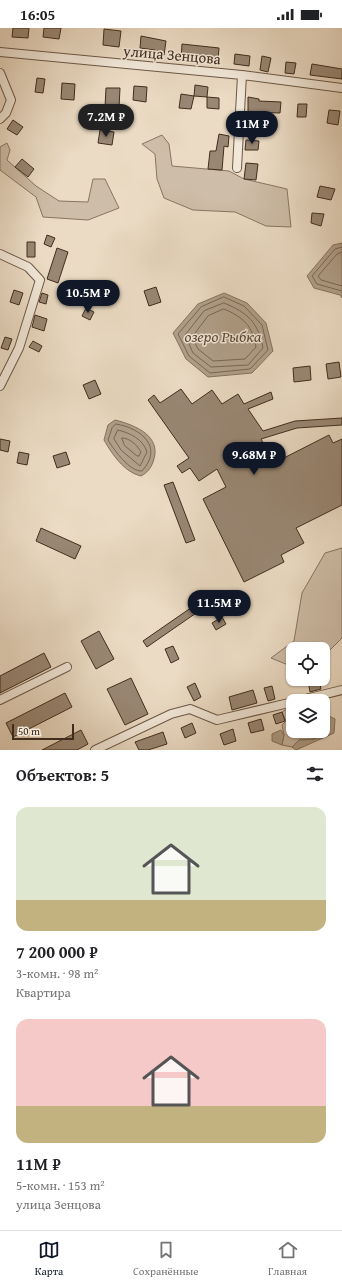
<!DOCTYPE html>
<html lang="ru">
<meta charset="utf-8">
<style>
body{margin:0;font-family:"Gentium Book Plus",serif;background:#f6f6f6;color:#202124;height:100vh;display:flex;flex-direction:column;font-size:15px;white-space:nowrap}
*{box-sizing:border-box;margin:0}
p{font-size:13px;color:#757577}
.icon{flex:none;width:22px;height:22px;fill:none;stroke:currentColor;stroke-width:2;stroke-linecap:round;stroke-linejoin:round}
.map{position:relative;height:722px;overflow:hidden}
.sheet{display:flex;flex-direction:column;background:#fff;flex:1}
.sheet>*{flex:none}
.buttons{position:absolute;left:286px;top:614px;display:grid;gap:8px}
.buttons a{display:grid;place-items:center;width:44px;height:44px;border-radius:8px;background:#fff;box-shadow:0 1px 3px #0004;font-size:20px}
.scale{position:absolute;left:12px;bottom:10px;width:62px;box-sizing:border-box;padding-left:4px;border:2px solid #412d1d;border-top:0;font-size:11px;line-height:14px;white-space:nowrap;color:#412d1d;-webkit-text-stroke:3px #f2e8d9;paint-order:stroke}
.price{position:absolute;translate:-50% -34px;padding:0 9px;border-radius:14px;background:#111827;color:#fff;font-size:13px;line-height:26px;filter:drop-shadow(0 1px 2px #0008)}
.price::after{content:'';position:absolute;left:50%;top:24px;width:12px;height:9px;margin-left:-6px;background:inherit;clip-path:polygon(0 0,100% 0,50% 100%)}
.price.selected{background:#222;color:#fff}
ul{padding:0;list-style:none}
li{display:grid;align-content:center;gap:8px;height:212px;padding:0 16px}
li span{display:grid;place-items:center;height:124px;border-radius:12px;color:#555}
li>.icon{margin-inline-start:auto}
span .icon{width:72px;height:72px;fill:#fffc;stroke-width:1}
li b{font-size:17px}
h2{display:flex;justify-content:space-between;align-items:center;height:48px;padding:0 16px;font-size:17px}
.status{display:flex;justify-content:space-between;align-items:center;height:28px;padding:0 20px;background:#fff;direction:ltr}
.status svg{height:11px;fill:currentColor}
.tabs{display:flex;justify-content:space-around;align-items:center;height:56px;border-top:1px solid #e0e0e0;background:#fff;font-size:11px;color:#757577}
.tabs a{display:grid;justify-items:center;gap:2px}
.tabs .selected{color:#111827}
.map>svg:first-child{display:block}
</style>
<div class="status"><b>16:05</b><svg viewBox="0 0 49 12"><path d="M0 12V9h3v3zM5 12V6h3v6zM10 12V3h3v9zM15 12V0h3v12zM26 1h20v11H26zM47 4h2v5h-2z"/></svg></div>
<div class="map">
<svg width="342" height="722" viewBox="0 0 342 722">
<rect width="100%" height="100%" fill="#ebdbc4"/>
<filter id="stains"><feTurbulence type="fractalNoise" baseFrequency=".005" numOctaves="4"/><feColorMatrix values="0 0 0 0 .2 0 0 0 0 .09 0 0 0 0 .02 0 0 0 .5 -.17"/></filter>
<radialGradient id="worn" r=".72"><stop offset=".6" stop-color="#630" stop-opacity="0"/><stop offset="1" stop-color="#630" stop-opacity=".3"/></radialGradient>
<path fill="#cebda8" stroke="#887562" d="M162,107L169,116L172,138L229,143L244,151L287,161L291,199L266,198L235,184L193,182L164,170L157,151L155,126L142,116Z
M7,115L10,122L7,132L36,158L59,173L88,174L93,151H105L119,180L88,192L43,189L36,169L0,142V119Z
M342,520V610L323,629V621H293V639L271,630L294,613L302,565L325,525Z
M287,681L293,687V703H323L322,705L315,711L299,712L292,719L282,717L284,707L282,697L286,693L282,684Z"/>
<path fill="#b1a08b" stroke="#84725f" d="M342,215V270L340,267L314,260L307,248L333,217Z
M224,265L247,275L266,295L273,323L252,345L208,349L186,331L173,305L198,276Z
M115,392C135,397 163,408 153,434C151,440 147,445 141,448C124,444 112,426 104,412L108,397Z
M323,685L335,691L334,705L296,722L292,719L299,712L315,711L322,705Z
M281,702L284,707L282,717L272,713V706Z"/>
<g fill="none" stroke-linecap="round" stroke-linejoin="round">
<path stroke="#796654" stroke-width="1" d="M342,219L335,221L312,248L317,256L342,263
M342,224L337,226L318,248L321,252L342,258
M224,269L244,278L262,297L268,322L250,341L210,345L189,328L178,306L201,279Z
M224,275C248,285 258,294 263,320L248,337L211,339L193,325L185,307L204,283Z
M224,281C243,289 253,298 256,319L245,331L213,333L198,321L192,309L208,288Z
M116,396C141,400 164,419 142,443C130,444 114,422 108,412L112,400Z
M118,402C130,405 143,411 147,424L140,438L121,422L114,411Z
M122,410C130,410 137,417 141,424L139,428H137L125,418Z"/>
</g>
<path fill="#998774" stroke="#412d1d" d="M13,0H29L28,10L12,9Z
M44,0H61L59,11L43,9Z
M104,1L121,3L119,19L103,17Z
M141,8L166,13L164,27L154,25L155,22L140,20Z
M182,16L219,20L218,32L193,29V31H181Z
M235,26L250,28L249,38L234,36Z
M262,28L271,30L268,44L260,42Z
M286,34L296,35L294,46L285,45Z
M312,36L342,41V51L310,47Z
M37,50L45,51L43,65L35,64Z
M62,55L75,56L74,72L61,71Z
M195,57L208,59L207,69L194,68Z
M134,58L147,59L146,74L133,72Z
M106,60H120L119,80L105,79Z
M181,66L194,68L191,81L179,80Z
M207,69L219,70V81L207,80Z
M248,69L259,71V73L281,74L280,85L248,84Z
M298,76H307L306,89H297Z
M329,82L340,83L338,97L327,95Z
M13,92L23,99L17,107L7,101Z
M100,102L114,104L112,117L98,115Z
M219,106L229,108L228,119L224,118L222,142L208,141L210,123H216Z
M246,112L259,113L258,122H245Z
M22,131L34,141L28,149L15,139Z
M246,135L258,136L256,152L244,151Z
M320,158L335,161L331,172L317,169Z
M312,185L324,186L321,198L311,195Z
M47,207L55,210L51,219L44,216Z
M27,214H35V229H27Z
M57,220L68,224L58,255L47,251Z
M156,259L161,274L149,278L144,263Z
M14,262L23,265L19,277L10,274Z
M42,265L48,267L46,276L39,274Z
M86,280L94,284L90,292L82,288Z
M35,287L47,291L44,303L32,299Z
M5,309L12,311L8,322L1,320Z
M33,313L42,318L39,324L29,319Z
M339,334L341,349L328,351L326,336Z
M310,338L311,352L294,354L293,340Z
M95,352L101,366L89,371L83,357Z
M181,361L192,376L212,362L222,376L238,366L244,376L271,364L273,371L248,381L263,403L295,393L342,390V397L297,400L261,411L274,435L329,407L333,415L342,411V477L296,500L304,515L281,527L284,534L244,554L203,471L226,459L217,441L199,453L190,440L182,445L177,438L189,430L148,372L154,367L160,375Z
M0,411L10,413L8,424L0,422Z
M19,424L29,426L27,437L17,435Z
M66,424L70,436L57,440L53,428Z
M173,454L195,512L186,515L164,457Z
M41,500L81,518L75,531L36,513Z
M195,577L199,583L147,619L143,613Z
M222,589L226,596L216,602L212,595Z
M99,603L114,631L96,641L81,613Z
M173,618L179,631L171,635L165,621Z
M44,625L51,639L0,665V648Z
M131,650L148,686L125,697L107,661Z
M316,651H319L321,661L310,664L308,652Z
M195,655L201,669L194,673L187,659Z
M272,658L275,671L268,673L264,660Z
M253,662L257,675L232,682L229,669Z
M65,665L72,679L13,709L6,695Z
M282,684L285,693L276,696L273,687Z
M261,691L264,702L251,705L248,695Z
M192,695L196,705L185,710L181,700Z
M233,701L236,713L224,717L220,706Z
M81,702L88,716L77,722H42Z
M163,704L167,716L148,722H139L135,714Z"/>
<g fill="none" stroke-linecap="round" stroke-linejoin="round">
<defs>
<path id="minor" d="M0,24L242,47L342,60
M0,45L11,72L6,85L0,91
M237,140L242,47
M0,226L28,239L40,252L19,320L0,358
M0,672L67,639
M297,673L342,662
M95,722L171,686L190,681L217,692L293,674"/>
</defs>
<use href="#minor" stroke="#6c5847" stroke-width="10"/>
<use href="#minor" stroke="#f2e8d9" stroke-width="8"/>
</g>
<g text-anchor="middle" stroke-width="3" stroke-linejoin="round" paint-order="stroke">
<g font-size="15" fill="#412d1d" stroke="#f2e8d9">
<text transform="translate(172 27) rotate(5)" y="5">улица Зенцова</text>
</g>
<g font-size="16" font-style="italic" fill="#5d4a38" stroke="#f2e8d9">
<text x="223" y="314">озеро Рыбка</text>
</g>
</g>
<rect width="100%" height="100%" filter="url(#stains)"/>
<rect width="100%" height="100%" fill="url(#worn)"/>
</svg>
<div class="buttons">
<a><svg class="icon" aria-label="locate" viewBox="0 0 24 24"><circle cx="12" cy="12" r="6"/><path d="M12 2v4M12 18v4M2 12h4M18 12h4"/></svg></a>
<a><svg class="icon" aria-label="layers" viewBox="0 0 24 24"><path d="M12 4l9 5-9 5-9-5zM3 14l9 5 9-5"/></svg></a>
</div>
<div class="scale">50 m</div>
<b class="price selected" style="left:106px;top:110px">7.2M ₽</b>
<b class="price" style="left:252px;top:117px">11M ₽</b>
<b class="price" style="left:88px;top:286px">10.5M ₽</b>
<b class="price" style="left:254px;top:448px">9.68M ₽</b>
<b class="price" style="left:219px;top:596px">11.5M ₽</b>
</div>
<section class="sheet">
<h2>Объектов: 5<svg class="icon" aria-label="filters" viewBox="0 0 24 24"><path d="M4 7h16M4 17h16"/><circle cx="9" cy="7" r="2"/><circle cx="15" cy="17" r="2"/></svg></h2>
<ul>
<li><span style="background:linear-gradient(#dfe7d0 75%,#c2b280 0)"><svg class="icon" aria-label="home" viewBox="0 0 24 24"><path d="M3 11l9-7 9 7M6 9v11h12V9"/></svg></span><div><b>7 200 000 ₽</b><p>3-комн. · 98 m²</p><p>Квартира</p></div></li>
<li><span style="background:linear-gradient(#f6c9c9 70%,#c2b280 0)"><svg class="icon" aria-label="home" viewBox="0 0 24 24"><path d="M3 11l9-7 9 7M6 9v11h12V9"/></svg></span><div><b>11M ₽</b><p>5-комн. · 153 m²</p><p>улица Зенцова</p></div></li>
</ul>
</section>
<nav class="tabs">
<a class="selected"><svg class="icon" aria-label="map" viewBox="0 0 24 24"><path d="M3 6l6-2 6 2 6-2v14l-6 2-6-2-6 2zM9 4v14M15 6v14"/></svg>Карта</a>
<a><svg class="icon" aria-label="saved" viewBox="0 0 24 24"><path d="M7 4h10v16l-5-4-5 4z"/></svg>Сохранённые</a>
<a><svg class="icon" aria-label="home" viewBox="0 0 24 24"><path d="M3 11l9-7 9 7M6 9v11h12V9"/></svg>Главная</a>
</nav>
